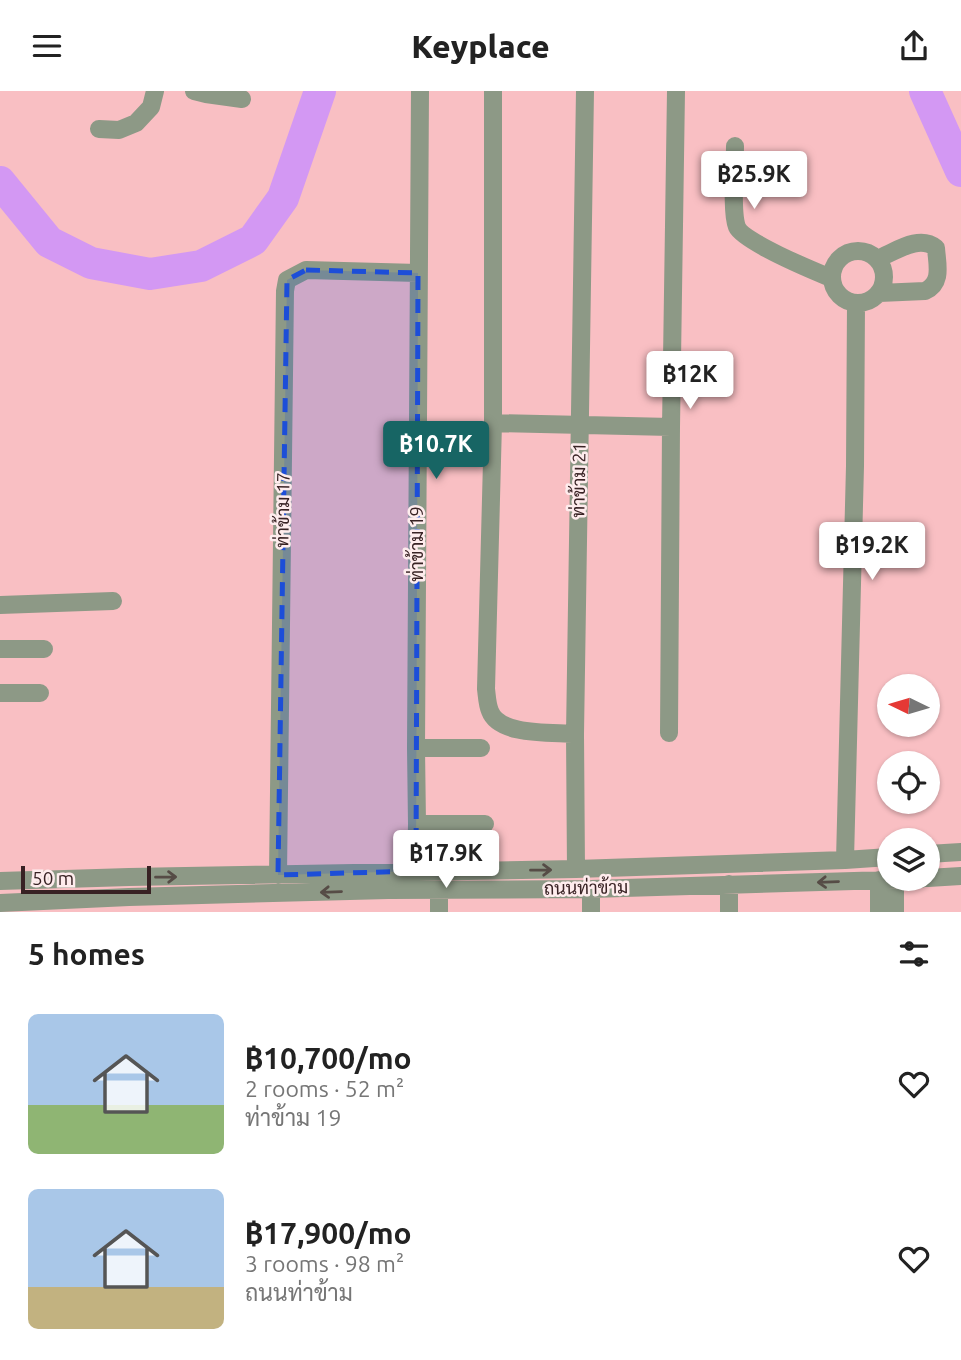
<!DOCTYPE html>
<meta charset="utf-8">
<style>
body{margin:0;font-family:Ubuntu,Sarabun,sans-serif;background:#f2f2f2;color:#222;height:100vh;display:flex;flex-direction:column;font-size:26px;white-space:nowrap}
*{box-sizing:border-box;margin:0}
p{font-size:23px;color:#767676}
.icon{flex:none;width:38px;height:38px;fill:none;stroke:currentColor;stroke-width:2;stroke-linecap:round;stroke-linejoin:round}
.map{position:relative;height:821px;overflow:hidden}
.drawer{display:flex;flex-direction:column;background:#fff;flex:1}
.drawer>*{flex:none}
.needle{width:46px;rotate:275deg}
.buttons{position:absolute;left:877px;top:583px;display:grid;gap:14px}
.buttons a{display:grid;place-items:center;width:63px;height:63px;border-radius:50%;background:#fff;box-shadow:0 2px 5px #0004;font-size:35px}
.scale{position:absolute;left:21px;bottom:18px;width:130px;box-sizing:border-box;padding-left:7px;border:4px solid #382224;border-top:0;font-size:19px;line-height:24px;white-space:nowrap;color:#382224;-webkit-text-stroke:5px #feeced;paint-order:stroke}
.price{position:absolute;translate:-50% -60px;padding:0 16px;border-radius:7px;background:#fff;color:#222;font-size:23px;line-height:46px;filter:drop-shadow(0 2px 4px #0008)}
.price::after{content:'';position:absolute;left:50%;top:42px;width:21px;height:16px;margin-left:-10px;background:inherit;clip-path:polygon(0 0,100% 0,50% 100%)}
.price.on{background:#176564;color:#fff}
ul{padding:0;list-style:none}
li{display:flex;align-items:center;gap:21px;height:175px;padding:0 28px}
li span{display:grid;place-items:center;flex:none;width:196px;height:140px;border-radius:10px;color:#555}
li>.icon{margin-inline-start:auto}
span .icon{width:84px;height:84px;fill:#fffc;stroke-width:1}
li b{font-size:30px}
h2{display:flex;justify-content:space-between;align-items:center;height:84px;padding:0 28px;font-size:30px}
header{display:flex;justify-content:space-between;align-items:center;height:91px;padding:0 28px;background:#fff;font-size:32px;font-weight:800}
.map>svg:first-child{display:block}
</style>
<header><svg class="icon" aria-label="menu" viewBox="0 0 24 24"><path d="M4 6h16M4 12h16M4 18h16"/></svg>Keyplace<svg class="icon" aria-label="share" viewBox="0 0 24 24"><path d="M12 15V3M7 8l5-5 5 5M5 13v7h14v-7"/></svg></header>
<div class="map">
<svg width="961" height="821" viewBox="0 0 961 821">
<rect width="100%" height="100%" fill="#f9bfc3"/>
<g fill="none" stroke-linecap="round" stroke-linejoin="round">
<path stroke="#d398f3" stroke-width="32" d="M925,0L961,80
M0,91L49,151L91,172L150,183L201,175L253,149L283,107L320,0"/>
<path stroke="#8d9986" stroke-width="18" d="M194,0L206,3L242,8
M493,0V332L486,598C487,605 487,613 490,620C499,645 552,641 575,643
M99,38L119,39L136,32L151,16L155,0
M735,55C735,74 731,121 737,136C743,151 814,180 831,187
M832 186a26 26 0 1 1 52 0a26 26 0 1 1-52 0Z
M877,168C895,161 919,143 936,157C937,173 943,192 925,200L879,202
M493,332L671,336
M0,514L113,510
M0,558H44
M0,602H40
M669,642L671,336L676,0
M416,657H481
M417,733H485
M928,763L961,761
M845,769L855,375L856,213
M576,778L575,643L585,0
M416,780L417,733L416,657L420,0
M278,784L285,200L287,189L306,179L418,182
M928,787L961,785
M0,790L129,786L576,778L845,769L889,766
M729,793V821
M591,798V821
M0,812L129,806L388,799L591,798L921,788
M439,821V799
M879,821V789
M895,821V789"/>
</g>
<defs><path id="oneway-shaft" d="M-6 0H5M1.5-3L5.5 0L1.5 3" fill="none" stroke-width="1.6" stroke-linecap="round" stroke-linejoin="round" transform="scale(1.75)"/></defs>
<g stroke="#564c46">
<use href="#oneway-shaft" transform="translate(541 779) rotate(-1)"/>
<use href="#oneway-shaft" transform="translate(166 786) rotate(-1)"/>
<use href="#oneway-shaft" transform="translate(828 791) rotate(178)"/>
<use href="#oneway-shaft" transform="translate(331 801) rotate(178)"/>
</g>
<path fill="#1d4ed8" fill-opacity="0.2" stroke="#1d4ed8" stroke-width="5" stroke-dasharray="14 9" stroke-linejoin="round" d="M306,179L418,182L416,780L278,784L287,189Z"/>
<g text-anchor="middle" stroke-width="5" stroke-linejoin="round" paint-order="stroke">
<g font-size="18" fill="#382224" stroke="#feeced">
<text transform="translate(579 389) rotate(-89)" y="6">ท่าข้าม 21</text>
<text transform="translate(283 419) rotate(-89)" y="6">ท่าข้าม 17</text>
<text transform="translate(417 453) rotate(-90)" y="6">ท่าข้าม 19</text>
<text transform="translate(586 797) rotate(-1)" y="6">ถนนท่าข้าม</text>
</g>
</g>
</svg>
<div class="buttons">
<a><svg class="needle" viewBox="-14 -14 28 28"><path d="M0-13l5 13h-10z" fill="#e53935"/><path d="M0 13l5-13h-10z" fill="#767676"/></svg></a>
<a><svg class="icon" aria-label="locate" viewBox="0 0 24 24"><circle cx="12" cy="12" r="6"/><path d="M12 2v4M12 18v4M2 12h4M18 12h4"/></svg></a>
<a><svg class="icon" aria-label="layers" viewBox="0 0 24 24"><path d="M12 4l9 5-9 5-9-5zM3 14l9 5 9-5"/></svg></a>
</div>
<div class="scale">50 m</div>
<b class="price" style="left:754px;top:120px">฿25.9K</b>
<b class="price" style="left:690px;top:320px">฿12K</b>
<b class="price on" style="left:436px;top:390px">฿10.7K</b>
<b class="price" style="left:872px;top:491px">฿19.2K</b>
<b class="price" style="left:446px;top:799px">฿17.9K</b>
</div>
<section class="drawer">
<h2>5 homes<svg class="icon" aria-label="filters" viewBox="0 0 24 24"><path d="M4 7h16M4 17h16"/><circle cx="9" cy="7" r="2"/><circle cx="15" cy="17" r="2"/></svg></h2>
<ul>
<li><span style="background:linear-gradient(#a9c7e8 65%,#8fb573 0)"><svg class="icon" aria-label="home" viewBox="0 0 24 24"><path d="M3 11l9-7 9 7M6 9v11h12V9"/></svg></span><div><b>฿10,700/mo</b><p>2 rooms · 52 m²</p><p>ท่าข้าม 19</p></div><svg class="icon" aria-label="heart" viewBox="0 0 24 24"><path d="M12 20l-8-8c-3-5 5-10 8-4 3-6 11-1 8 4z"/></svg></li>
<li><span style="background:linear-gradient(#a9c7e8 70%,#c2b280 0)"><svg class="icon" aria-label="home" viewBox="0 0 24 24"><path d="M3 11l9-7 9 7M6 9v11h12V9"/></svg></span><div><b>฿17,900/mo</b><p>3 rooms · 98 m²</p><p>ถนนท่าข้าม</p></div><svg class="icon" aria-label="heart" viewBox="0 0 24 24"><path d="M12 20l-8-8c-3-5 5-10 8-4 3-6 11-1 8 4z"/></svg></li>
</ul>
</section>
